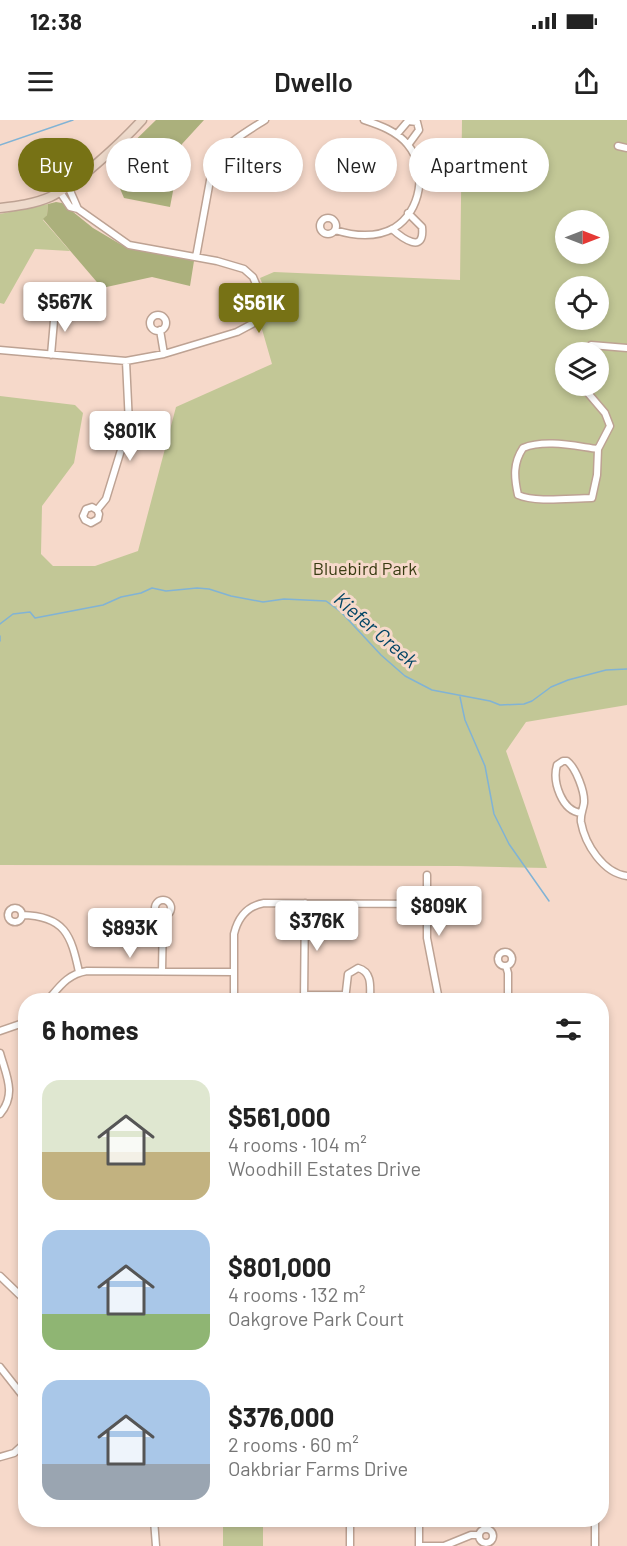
<!DOCTYPE html>
<meta charset="utf-8">
<style>
body{margin:0;font-family:Barlow,sans-serif;background:#f2f2f2;color:#222;height:100vh;display:flex;flex-direction:column;font-size:22px;white-space:nowrap}
*{box-sizing:border-box;margin:0}
p{font-size:20px;color:#767676}
.icon{flex:none;width:33px;height:33px;fill:none;stroke:currentColor;stroke-width:2;stroke-linecap:round;stroke-linejoin:round}
.map{position:relative;flex:1;overflow:hidden}
.drawer{position:absolute;left:18px;top:873px;width:591px;height:534px;display:flex;flex-direction:column;background:#fff;border-radius:24px;box-shadow:0 3px 9px #0003}
.drawer>*{flex:none}
.guide{position:absolute;left:18px;top:18px;width:591px;height:54px;display:flex;gap:12px}
.needle{width:39px;rotate:90deg}
.tools{position:absolute;left:555px;top:90px;display:grid;gap:12px}
.tools a{display:grid;place-items:center;width:54px;height:54px;border-radius:50%;background:#fff;box-shadow:0 3px 9px #0003;font-size:30px}
.price{position:absolute;translate:-50% -51px;padding:0 14px;border-radius:6px;background:#fff;color:#222;font-size:20px;line-height:39px;filter:drop-shadow(0 2px 3px #0008)}
.price::after{content:'';position:absolute;left:50%;top:36px;width:18px;height:14px;margin-left:-9px;background:inherit;clip-path:polygon(0 0,100% 0,50% 100%)}
.price.active{background:#777215;color:#fff}
ul{padding:0;list-style:none}
li{display:flex;align-items:center;gap:18px;height:150px;padding:0 24px}
li span{display:grid;place-items:center;flex:none;width:168px;height:120px;border-radius:18px;color:#555}
li>.icon{margin-inline-start:auto}
span .icon{width:72px;height:72px;fill:#fffc;stroke-width:1}
li b{font-size:26px}
h2{display:flex;justify-content:space-between;align-items:center;height:72px;padding:0 24px;font-size:26px}
.tag{padding:0 21px;border-radius:27px;background:#fff;box-shadow:0 3px 9px #0003;font-size:21px;line-height:54px}
.tag.active{background:#777215;color:#fff}
.status{display:flex;justify-content:space-between;align-items:center;height:42px;padding:0 30px;background:#fff;direction:ltr}
.status svg{height:16px;fill:currentColor}
header{display:flex;justify-content:space-between;align-items:center;height:78px;padding:0 24px;background:#fff;font-size:27px;font-weight:600}
.map>svg:first-child{display:block}
</style>
<div class="status"><b>12:38</b><svg viewBox="0 0 49 12"><path d="M0 12V9h3v3zM5 12V6h3v6zM10 12V3h3v9zM15 12V0h3v12zM26 1h20v11H26zM47 4h2v5h-2z"/></svg></div>
<header><svg class="icon" aria-label="menu" viewBox="0 0 24 24"><path d="M4 6h16M4 12h16M4 18h16"/></svg>Dwello<svg class="icon" aria-label="share" viewBox="0 0 24 24"><path d="M12 15V3M7 8l5-5 5 5M5 13v7h14v-7"/></svg></header>
<div class="map">
<svg width="627" height="1426" viewBox="0 0 627 1426">
<rect width="100%" height="100%" fill="#f6d9ca"/>
<path fill="#c2c796" fill-rule="evenodd" d="M462,0H627V585L526,602L506,631L547,748L457,746L0,745V276L75,285L83,293L74,343L42,386L41,434L53,446H95L138,431L176,287L272,244L259,199L265,181L264,168L260,158L274,152L460,160ZM566,100H598V134H566ZM566,166H598V200H566ZM566,232H598V266H566Z
M48,84L47,95L43,100L70,131L35,129L4,184L0,183V94Z
M223,1400H263V1426H223Z"/>
<path fill="#abb07c" d="M156,0H204L182,24L170,87L124,78L110,45Z
M56,82L62,83L93,108L120,124L194,141L190,166L152,157L102,168L43,99L47,95L48,84Z"/>
<g fill="none" stroke-linecap="round" stroke-linejoin="round">
<path stroke="#81b3d5" stroke-width="1.5" d="M0,25L73,0
M0,504L13,494L30,492L35,498L103,485L121,477L141,473L152,468L166,471L197,468L209,469L231,476L263,482L284,479L326,481L341,492L381,535L405,556L432,570L490,581L500,585L524,584L532,581L551,567L568,560L606,550L627,549
M0,516V521
M460,577L465,600L485,646L494,694L509,724L549,781"/>
<defs>
<path id="street" d="M397,14L408,1L417,2L419,10L408,25
M618,26L627,28
M68,66L78,89
M320 106a8 8 0 1 1 16 0a8 8 0 1 1-16 0Z
M392,109C402,118 425,135 422,107L408,93
M335,110C354,116 376,118 394,108C421,92 428,49 408,25C397,11 379,5 364,0
M196,137L213,44C224,24 246,12 265,0
M48 181a8 8 0 1 1 16 0a8 8 0 1 1-16 0Z
M150 203a8 8 0 1 1 16 0a8 8 0 1 1-16 0Z
M160,210L164,234
M0,230L126,241L164,234L237,212L252,204L258,197L262,187V178L253,157L244,149L217,141L129,125L78,89L70,87L60,72
M580,232L591,225L627,228
M51,235L55,189
M582,266L605,293L610,306L598,329L597,355L592,378C571,378 536,383 518,375C514,357 513,343 523,328C545,319 574,326 598,329
M97,390L92,387L86,389L83,396L85,400L91,403L98,399L99,394L97,390L106,379L129,304L126,241
M581,693C562,691 552,662 557,645L563,641H567C576,648 585,672 584,683C583,690 580,695 581,702C585,724 603,753 627,756
M427,755V818L439,880
M155 788a8 8 0 1 1 16 0a8 8 0 1 1-16 0Z
M8 795a7 7 0 1 1 14 0a7 7 0 1 1-14 0Z
M22,795C65,796 71,815 79,852
M498 839a7 7 0 1 1 14 0a7 7 0 1 1-14 0Z
M506,846L508,853V880
M162,851L163,796
M304,875H345
M48,880C60,866 68,854 87,851L234,852
M234,880V814C238,797 247,786 264,783L426,784
M304,880L305,783
M345,880L348,854L358,848C373,852 370,868 370,880
M0,911L26,902
M0,933C6,955 17,974 0,994
M0,1156L26,1181
M0,1247L26,1280
M0,1337L14,1333L26,1322
M154,1400L156,1426
M479 1416a7 7 0 1 1 14 0a7 7 0 1 1-14 0Z
M350,1426V1400
M419,1426H444L471,1415H479
M419,1426V1400
M595,1426V1400"/>
<path id="secondary" d="M0,88C17,86 34,84 50,77C76,65 122,22 142,0"/>
</defs>
<use href="#street" stroke="#bda293" stroke-width="9"/>
<use href="#secondary" stroke="#bda293" stroke-width="11"/>
<use href="#street" stroke="#fff" stroke-width="6"/>
<use href="#secondary" stroke="#eedacb" stroke-width="8"/>
</g>
<g text-anchor="middle" stroke-width="6" stroke-linejoin="round" paint-order="stroke">
<g font-size="18" fill="#393c13" stroke="#f6d9ca">
<text x="365" y="455">Bluebird Park</text>
</g>
<g font-size="20" font-style="italic" fill="#024465" stroke="#f6d9ca">
<text transform="translate(376 510) rotate(41)" y="7">Kiefer Creek</text>
</g>
</g>
</svg>
<div class="tools">
<a><svg class="needle" viewBox="-14 -14 28 28"><path d="M0-13l5 13h-10z" fill="#e53935"/><path d="M0 13l5-13h-10z" fill="#767676"/></svg></a>
<a><svg class="icon" aria-label="locate" viewBox="0 0 24 24"><circle cx="12" cy="12" r="6"/><path d="M12 2v4M12 18v4M2 12h4M18 12h4"/></svg></a>
<a><svg class="icon" aria-label="layers" viewBox="0 0 24 24"><path d="M12 4l9 5-9 5-9-5zM3 14l9 5 9-5"/></svg></a>
</div>
<b class="price" style="left:65px;top:213px">$567K</b>
<b class="price active" style="left:259px;top:214px">$561K</b>
<b class="price" style="left:130px;top:342px">$801K</b>
<b class="price" style="left:439px;top:817px">$809K</b>
<b class="price" style="left:317px;top:832px">$376K</b>
<b class="price" style="left:130px;top:839px">$893K</b>
<div class="guide">
<a class="tag active">Buy</a>
<a class="tag">Rent</a>
<a class="tag">Filters</a>
<a class="tag">New</a>
<a class="tag">Apartment</a>
</div>
<section class="drawer">
<h2>6 homes<svg class="icon" aria-label="filters" viewBox="0 0 24 24"><path d="M4 7h16M4 17h16"/><circle cx="9" cy="7" r="2"/><circle cx="15" cy="17" r="2"/></svg></h2>
<ul>
<li><span style="background:linear-gradient(#dfe7d0 60%,#c2b280 0)"><svg class="icon" aria-label="home" viewBox="0 0 24 24"><path d="M3 11l9-7 9 7M6 9v11h12V9"/></svg></span><div><b>$561,000</b><p>4 rooms · 104 m²</p><p>Woodhill Estates Drive</p></div></li>
<li><span style="background:linear-gradient(#a9c7e8 70%,#8fb573 0)"><svg class="icon" aria-label="home" viewBox="0 0 24 24"><path d="M3 11l9-7 9 7M6 9v11h12V9"/></svg></span><div><b>$801,000</b><p>4 rooms · 132 m²</p><p>Oakgrove Park Court</p></div></li>
<li><span style="background:linear-gradient(#a9c7e8 70%,#9aa5b1 0)"><svg class="icon" aria-label="home" viewBox="0 0 24 24"><path d="M3 11l9-7 9 7M6 9v11h12V9"/></svg></span><div><b>$376,000</b><p>2 rooms · 60 m²</p><p>Oakbriar Farms Drive</p></div></li>
</ul>
</section>
</div>
